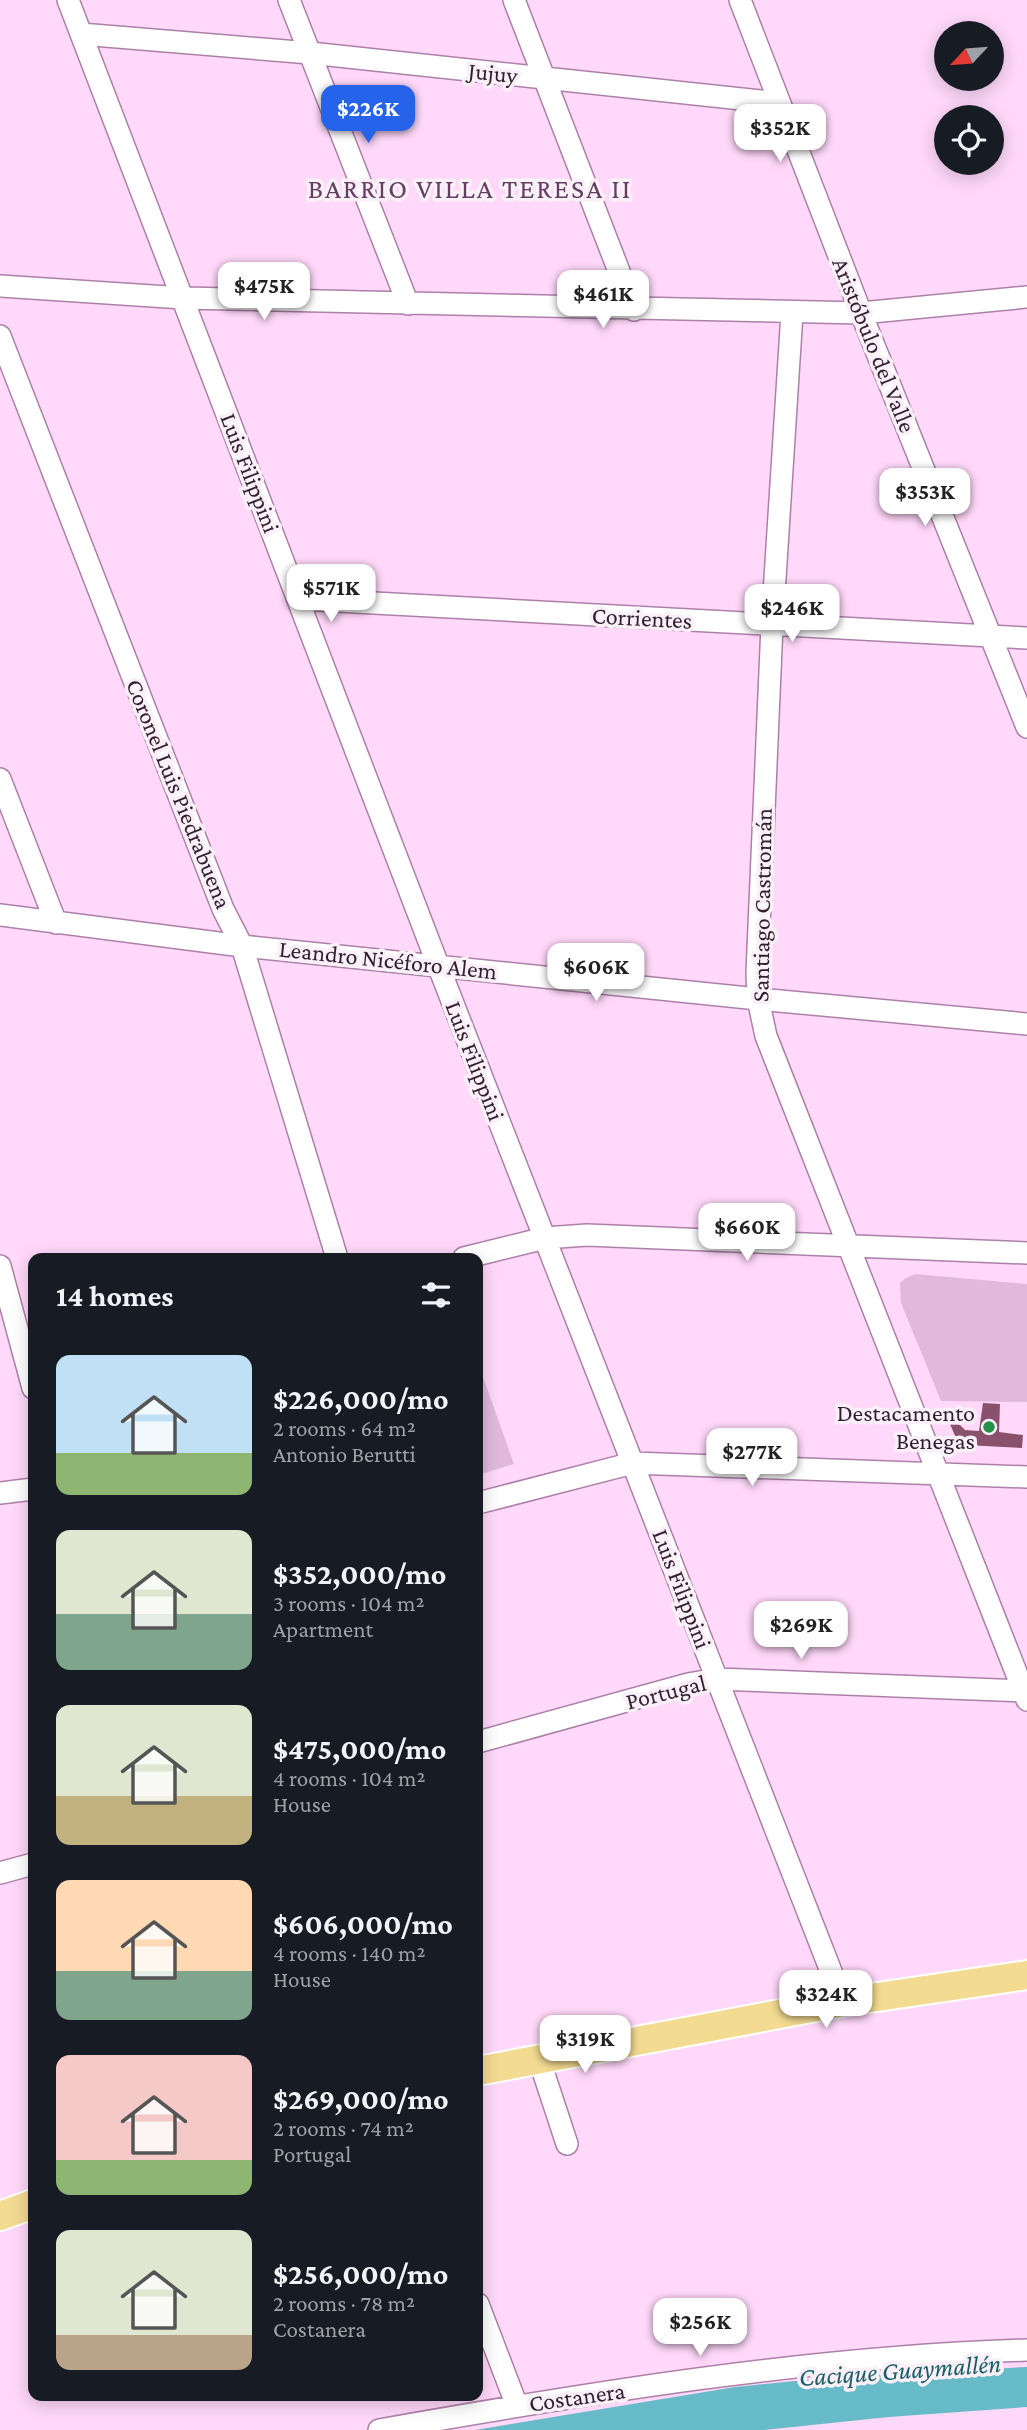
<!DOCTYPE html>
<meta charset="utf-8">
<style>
body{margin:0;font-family:"Crimson Pro",serif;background:#242831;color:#f1f3f6;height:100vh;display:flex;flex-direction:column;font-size:26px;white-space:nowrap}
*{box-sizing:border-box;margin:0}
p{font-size:23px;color:#9ea1a6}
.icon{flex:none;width:38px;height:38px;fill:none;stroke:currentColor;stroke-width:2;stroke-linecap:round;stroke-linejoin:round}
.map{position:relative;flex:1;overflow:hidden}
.panel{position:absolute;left:28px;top:1253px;width:455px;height:1148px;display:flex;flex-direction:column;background:#171b24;border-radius:14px;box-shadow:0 4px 18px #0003}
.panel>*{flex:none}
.needle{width:46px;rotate:244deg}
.buttons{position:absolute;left:934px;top:21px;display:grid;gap:14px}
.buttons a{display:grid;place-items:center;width:70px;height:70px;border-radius:50%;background:#171b24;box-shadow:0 4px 18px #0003;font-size:35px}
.price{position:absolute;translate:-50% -60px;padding:0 16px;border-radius:14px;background:#fff;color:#222;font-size:23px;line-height:46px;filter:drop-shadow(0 2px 4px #0008)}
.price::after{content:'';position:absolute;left:50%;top:42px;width:21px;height:16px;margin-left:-10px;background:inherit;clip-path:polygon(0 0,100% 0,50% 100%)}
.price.active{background:#2563eb;color:#fff}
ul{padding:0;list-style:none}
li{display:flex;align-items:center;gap:21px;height:175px;padding:0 28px}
li span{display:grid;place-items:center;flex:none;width:196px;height:140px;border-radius:14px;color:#555}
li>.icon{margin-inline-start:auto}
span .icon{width:84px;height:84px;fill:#fffc;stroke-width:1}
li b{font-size:30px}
h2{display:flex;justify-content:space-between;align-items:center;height:84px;padding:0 28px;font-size:30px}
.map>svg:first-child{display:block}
</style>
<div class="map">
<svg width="1027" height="2430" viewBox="0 0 1027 2430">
<rect width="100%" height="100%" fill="#ffd8fa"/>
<path fill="#e0b9dc" d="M915,1274L1027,1284V1402L941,1401L901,1303L900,1283L906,1278Z
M478,1363L514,1464L478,1475Z"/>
<path fill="#67bac8" d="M1027,2367V2407L889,2417L764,2430H475L735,2387L835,2377Z"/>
<path fill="#89516c" d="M983,1403L1000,1404L999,1432L1023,1435L1022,1448L965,1445L956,1438L950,1424L960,1425L965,1430L979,1431Z"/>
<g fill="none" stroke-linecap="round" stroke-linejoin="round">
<defs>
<path id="minor" d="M68,0L438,965L843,2002
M289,0L408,304
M514,0L634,310
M740,0L861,313L1027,727
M81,34L310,53L779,103
M0,286L183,298L861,313L1027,297
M792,313L772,625L757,973L758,999L766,1036L1027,1700
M0,336L223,909L242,946L337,1258
M299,599L1027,638
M0,779L56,923
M0,915L242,946L758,999L1027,1024
M464,1258L545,1238L587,1235L1027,1253
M0,1266L33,1388
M0,1493L33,1489
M478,1503L633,1463L1027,1477
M478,1742L688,1684L717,1679L1027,1691
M0,1873L33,1864
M539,2059L567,2144
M478,2304L517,2406
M379,2430C594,2392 809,2357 1027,2350"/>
<path id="major" d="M478,2071L843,2002L1027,1975
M0,2216L33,2204"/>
</defs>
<use href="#minor" stroke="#ad80a8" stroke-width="24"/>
<use href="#major" stroke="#fff" stroke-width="32"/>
<use href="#minor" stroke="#fff" stroke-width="21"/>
<use href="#major" stroke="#f4db92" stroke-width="28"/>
</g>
<circle fill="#249048" stroke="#faf0f8" stroke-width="2.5" cx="989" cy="1427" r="7"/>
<g text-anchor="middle" stroke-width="7" stroke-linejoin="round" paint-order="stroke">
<g font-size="24" fill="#311f2f" stroke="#faf0f8">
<text transform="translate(493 73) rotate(6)" y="8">Jujuy</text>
<text transform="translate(874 345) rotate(68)" y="8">Aristóbulo del Valle</text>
<text transform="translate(250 473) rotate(69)" y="8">Luis Filippini</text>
<text transform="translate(642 618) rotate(3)" y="8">Corrientes</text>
<text transform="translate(179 794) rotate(68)" y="8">Coronel Luis Piedrabuena</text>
<text transform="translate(762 905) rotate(-89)" y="8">Santiago Castromán</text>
<text transform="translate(388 960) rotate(6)" y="8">Leandro Nicéforo Alem</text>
<text transform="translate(475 1061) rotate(69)" y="8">Luis Filippini</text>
<text transform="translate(682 1589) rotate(69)" y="8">Luis Filippini</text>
<text transform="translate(666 1692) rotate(-14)" y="8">Portugal</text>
<text transform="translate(577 2397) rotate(-8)" y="8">Costanera</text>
</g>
<g font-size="24" fill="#311f2f" stroke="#faf0f8" text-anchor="end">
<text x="975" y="1421">Destacamento<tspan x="975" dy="28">Benegas</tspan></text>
</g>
<g font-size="26" font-style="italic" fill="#195e68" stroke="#faf0f8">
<text transform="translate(900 2370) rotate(-4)" y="9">Cacique Guaymallén</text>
</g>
<g font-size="28" letter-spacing="2" fill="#663e63" stroke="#faf0f8">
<text x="470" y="198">BARRIO VILLA TERESA II</text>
</g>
</g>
</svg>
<div class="buttons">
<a><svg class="needle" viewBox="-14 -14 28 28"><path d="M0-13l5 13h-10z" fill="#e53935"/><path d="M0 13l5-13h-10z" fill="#9ea1a6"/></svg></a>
<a><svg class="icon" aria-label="locate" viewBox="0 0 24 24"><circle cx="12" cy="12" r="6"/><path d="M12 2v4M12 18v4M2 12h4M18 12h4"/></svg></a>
</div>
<b class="price active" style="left:368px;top:145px">$226K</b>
<b class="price" style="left:780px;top:164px">$352K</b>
<b class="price" style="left:264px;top:322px">$475K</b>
<b class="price" style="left:603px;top:330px">$461K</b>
<b class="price" style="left:925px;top:528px">$353K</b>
<b class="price" style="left:331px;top:624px">$571K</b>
<b class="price" style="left:792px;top:644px">$246K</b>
<b class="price" style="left:596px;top:1003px">$606K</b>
<b class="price" style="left:747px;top:1263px">$660K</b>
<b class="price" style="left:752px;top:1488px">$277K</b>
<b class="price" style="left:801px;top:1661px">$269K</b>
<b class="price" style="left:826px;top:2030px">$324K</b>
<b class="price" style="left:585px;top:2075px">$319K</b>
<b class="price" style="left:700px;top:2358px">$256K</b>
<section class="panel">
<h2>14 homes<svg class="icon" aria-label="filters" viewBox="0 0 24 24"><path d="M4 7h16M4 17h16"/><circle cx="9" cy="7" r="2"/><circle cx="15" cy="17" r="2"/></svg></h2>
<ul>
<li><span style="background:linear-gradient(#bfe0f5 70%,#8fb573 0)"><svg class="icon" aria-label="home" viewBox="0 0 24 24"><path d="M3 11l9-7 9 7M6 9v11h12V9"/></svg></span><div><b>$226,000/mo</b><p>2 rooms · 64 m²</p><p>Antonio Berutti</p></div></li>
<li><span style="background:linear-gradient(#dfe7d0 60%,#7fa58c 0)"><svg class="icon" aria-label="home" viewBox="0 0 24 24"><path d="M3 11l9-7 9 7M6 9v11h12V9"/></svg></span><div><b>$352,000/mo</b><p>3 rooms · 104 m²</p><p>Apartment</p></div></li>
<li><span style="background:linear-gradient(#dfe7d0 65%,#c2b280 0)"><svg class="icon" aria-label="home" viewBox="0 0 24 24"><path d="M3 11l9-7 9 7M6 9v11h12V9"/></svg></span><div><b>$475,000/mo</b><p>4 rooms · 104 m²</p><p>House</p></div></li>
<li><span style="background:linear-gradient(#ffd9b3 65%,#7fa58c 0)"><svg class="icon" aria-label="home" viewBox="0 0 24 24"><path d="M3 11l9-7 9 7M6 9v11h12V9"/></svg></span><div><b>$606,000/mo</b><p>4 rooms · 140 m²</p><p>House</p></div></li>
<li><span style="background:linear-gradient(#f6c9c9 75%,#8fb573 0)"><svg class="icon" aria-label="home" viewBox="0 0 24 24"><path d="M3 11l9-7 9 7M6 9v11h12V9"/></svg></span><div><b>$269,000/mo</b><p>2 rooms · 74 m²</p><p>Portugal</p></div></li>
<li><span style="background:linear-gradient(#dfe7d0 75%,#b9a48a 0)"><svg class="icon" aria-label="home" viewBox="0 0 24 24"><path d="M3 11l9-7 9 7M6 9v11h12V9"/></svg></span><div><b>$256,000/mo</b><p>2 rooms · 78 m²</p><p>Costanera</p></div></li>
</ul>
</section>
</div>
